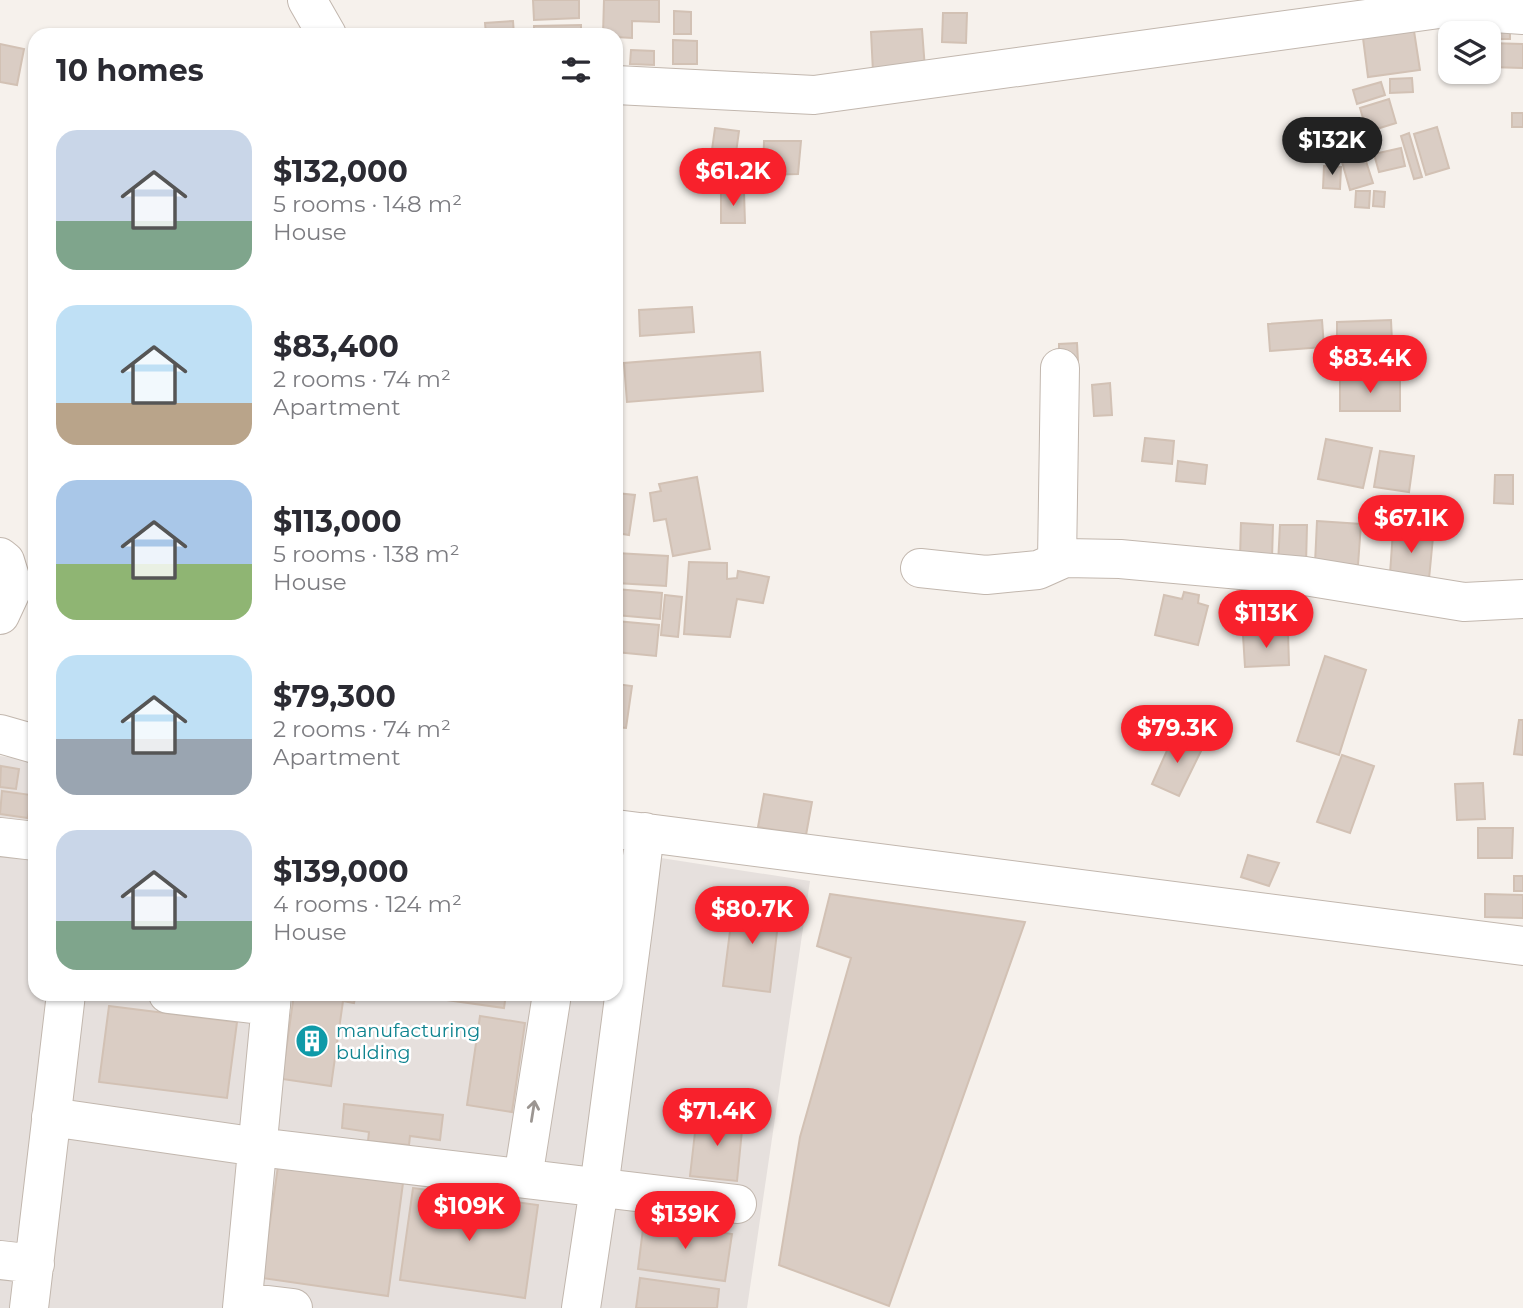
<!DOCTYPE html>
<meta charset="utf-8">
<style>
body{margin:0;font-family:Montserrat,sans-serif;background:#f2f2f3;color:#2b2b33;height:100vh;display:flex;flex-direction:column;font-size:26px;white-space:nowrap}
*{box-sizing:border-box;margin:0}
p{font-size:23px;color:#7c7c81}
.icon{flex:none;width:38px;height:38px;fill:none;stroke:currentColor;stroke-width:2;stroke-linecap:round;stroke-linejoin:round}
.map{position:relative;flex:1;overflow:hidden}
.panel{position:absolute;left:28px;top:28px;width:595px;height:973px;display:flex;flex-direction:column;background:#fff;border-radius:21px;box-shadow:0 2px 5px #0004}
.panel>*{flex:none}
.buttons{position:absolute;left:1438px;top:21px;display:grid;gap:14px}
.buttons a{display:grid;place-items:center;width:63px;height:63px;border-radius:14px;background:#fff;box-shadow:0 2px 5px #0004;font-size:35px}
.price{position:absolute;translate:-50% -60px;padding:0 16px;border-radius:24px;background:#f8212c;color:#fff;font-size:23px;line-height:46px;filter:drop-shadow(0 2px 4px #0008)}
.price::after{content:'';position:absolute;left:50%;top:42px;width:21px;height:16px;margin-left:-10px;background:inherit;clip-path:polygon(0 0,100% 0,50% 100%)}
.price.selected{background:#222;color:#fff}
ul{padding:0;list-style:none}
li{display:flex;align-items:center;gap:21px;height:175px;padding:0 28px}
li span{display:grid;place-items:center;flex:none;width:196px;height:140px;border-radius:21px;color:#555}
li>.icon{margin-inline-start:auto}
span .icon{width:84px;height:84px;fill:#fffc;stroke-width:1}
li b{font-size:30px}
h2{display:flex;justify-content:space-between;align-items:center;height:84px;padding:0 28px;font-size:30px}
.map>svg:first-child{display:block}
</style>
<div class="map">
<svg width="1523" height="1308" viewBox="0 0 1523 1308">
<rect width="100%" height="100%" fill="#f6f1ec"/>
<path fill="#e6e0dd" d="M0,756L35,761V994H616V851L810,881L747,1308H0Z"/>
<path fill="#dacdc4" stroke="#d2c1b4" stroke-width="2" d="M533,0H579V18L534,20Z
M604,0H659V22L632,21V38L616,37V35H603Z
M674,11L691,12V34H674Z
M943,13H967L966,43L942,42Z
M1510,16V39H1489V33H1486L1485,17Z
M513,21L514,35H486L485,23Z
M581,25V35H534V26Z
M922,29L925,69L873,72L871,32Z
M1414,31L1420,70L1368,77L1363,38Z
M673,40L697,41V64H673Z
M1489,43L1523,44V68L1489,67Z
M0,44L24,49L17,85L0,82Z
M631,50L654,51V65L630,64Z
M1412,78L1413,92L1390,93V79Z
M1381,82L1385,95L1357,104L1353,90Z
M1389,99L1396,123L1367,132L1360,108Z
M1512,113H1523V127H1512Z
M1437,127L1449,168L1426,175L1414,134Z
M715,128L739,131L735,160L711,157Z
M1409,133L1422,177L1414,179L1401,136Z
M1376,134L1379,148L1352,154L1348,140Z
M764,141H801L798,174L763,175Z
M1401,148L1405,166L1379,172L1374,154Z
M1364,155L1373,183L1350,190L1342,162Z
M1324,166L1341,167L1340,189L1323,188Z
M1356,191H1370L1369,208L1355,207Z
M1374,191L1385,192L1384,207L1373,206Z
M721,192H744L745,223H721Z
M692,307L694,332L640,336L639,310Z
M1322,320L1324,347L1270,351L1268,324Z
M1391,320L1392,342L1337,344V322Z
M1077,343L1078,361L1059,362V344Z
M760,352L763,391L627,402L624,363Z
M1340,379H1400V411H1340Z
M1110,383L1112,415L1094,416L1092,385Z
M1145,438L1174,441L1172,464L1142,461Z
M1326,439L1372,448L1363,488L1318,479Z
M1380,451L1414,456L1409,492L1374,487Z
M1178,461L1207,465L1205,484L1176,481Z
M1495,475H1513V504L1494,503Z
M697,477L710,549L673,556L666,519L654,521L650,493L661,491L659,484Z
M616,493L635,495L629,535L616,533Z
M1317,521L1361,524L1358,565L1315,563Z
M1241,523L1273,525L1272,559L1240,558Z
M1280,525H1307L1306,565L1278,564Z
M1393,531L1433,537L1429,579L1390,574Z
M616,553L668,556L666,586L616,583Z
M689,562L727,563V579L737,578L738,571L769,577L763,603L737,599L730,637L684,634Z
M1296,579L1298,620L1250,621L1249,580Z
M616,589L662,593L660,619L616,615Z
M1184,592L1199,595L1198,603L1208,606L1198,645L1155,635L1164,595L1182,599Z
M665,595L682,597L678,637L661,635Z
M616,621L659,625L656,656L616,652Z
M1288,632L1289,665L1245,667L1243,635Z
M1325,656L1366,670L1339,755L1297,741Z
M616,684L632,686L626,728L616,727Z
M1519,720H1523V755L1514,754Z
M1174,735L1195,740V747L1201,751L1179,796L1152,784Z
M1342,755L1374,766L1350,833L1317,822Z
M1,766L19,769L16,789L0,787Z
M1483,783L1485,819L1457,820L1455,784Z
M2,791L31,795L28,818L0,814Z
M764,794L812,802L806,835L758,827Z
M1478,828H1513L1512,858H1478Z
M1248,855L1279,863L1269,886L1241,877Z
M1514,876H1523V891H1514Z
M830,894L1025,922L889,1306L779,1265L800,1137L851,958L817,946Z
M1485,894L1523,895V918L1485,917Z
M734,900L780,906L770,992L723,986Z
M294,994H356L354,1003L343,1001L331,1086L282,1079Z
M404,994H506L504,1008Z
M109,1006L237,1022L227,1098L99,1082Z
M480,1016L525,1023L512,1112L467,1105Z
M344,1104L443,1115L440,1140L410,1136L409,1145L368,1141L369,1132L342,1128Z
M697,1115L743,1120L737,1181L690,1176Z
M278,1166L403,1183L388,1296L262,1278Z
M413,1188L538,1205L525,1298L400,1280Z
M644,1221L732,1234L725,1281L638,1269Z
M640,1278L719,1289L717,1308H636Z"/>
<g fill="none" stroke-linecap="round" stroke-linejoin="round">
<defs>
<path id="minor" d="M307,0L327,35
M616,85L814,95L1439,9L1523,15
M0,557L5,561L13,587L0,615
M1057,561L1060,368
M920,568L986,575L1038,570L1065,558L1120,559L1305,576L1464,602L1523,599
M0,734L35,744
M616,829L1523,946
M0,837L35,841
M635,914L645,832
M168,994L271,1006
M51,1117L258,1147L737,1204
M523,1178L552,994
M0,1260L35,1264
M243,1302L293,1308
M29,1308L66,994
M242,1308L272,994
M581,1308L599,1188L635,914L616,912"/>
</defs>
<use href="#minor" stroke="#c2b7ae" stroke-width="40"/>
<use href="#minor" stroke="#fff" stroke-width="38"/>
</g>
<defs><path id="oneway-shaft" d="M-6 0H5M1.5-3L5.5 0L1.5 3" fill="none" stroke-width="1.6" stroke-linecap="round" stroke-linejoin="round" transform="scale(1.75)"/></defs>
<use stroke="#9c9692" href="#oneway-shaft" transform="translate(533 1111) rotate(-81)"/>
<defs>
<symbol id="building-disc" viewBox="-11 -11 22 22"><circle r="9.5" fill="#0f9aa8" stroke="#fff"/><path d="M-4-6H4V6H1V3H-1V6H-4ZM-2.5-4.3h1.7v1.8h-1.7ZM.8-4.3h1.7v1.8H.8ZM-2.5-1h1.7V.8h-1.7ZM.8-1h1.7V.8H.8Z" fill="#fff"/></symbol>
</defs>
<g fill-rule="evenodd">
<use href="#building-disc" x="293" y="1022" width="38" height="38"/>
</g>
<g text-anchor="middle" stroke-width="5" stroke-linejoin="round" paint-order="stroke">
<g font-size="19" fill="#0d838f" stroke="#fff" text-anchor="start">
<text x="336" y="1037">manufacturing<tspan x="336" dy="22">bulding</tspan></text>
</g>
</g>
</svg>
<div class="buttons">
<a><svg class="icon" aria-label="layers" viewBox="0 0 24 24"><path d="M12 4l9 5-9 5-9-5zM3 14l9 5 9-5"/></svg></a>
</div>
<b class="price selected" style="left:1332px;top:177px">$132K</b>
<b class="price" style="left:733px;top:208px">$61.2K</b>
<b class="price" style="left:1370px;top:395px">$83.4K</b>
<b class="price" style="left:1411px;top:555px">$67.1K</b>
<b class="price" style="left:1266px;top:650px">$113K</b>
<b class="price" style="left:1177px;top:765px">$79.3K</b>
<b class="price" style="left:752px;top:946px">$80.7K</b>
<b class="price" style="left:717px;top:1148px">$71.4K</b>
<b class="price" style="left:469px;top:1243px">$109K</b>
<b class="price" style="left:685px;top:1251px">$139K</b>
<section class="panel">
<h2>10 homes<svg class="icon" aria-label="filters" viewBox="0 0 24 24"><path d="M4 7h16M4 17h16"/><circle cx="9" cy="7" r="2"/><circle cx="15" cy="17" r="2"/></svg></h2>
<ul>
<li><span style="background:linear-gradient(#c9d6e8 65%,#7fa58c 0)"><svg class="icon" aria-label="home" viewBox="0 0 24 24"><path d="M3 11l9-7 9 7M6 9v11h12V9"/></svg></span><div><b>$132,000</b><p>5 rooms · 148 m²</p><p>House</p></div></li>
<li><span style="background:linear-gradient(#bfe0f5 70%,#b9a48a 0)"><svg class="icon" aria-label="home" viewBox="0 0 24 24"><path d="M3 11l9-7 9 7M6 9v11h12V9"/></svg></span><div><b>$83,400</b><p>2 rooms · 74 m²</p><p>Apartment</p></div></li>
<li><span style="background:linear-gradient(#a9c7e8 60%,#8fb573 0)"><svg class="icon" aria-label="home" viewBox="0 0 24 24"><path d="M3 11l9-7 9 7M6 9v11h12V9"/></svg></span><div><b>$113,000</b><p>5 rooms · 138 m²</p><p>House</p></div></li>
<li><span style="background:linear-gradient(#bfe0f5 60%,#9aa5b1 0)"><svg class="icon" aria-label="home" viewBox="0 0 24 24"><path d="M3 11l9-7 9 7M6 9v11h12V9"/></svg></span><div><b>$79,300</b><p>2 rooms · 74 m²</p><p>Apartment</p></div></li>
<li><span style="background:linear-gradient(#c9d6e8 65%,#7fa58c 0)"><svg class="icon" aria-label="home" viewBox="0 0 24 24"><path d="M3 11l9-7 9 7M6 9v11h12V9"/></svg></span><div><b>$139,000</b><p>4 rooms · 124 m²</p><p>House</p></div></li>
</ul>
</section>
</div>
